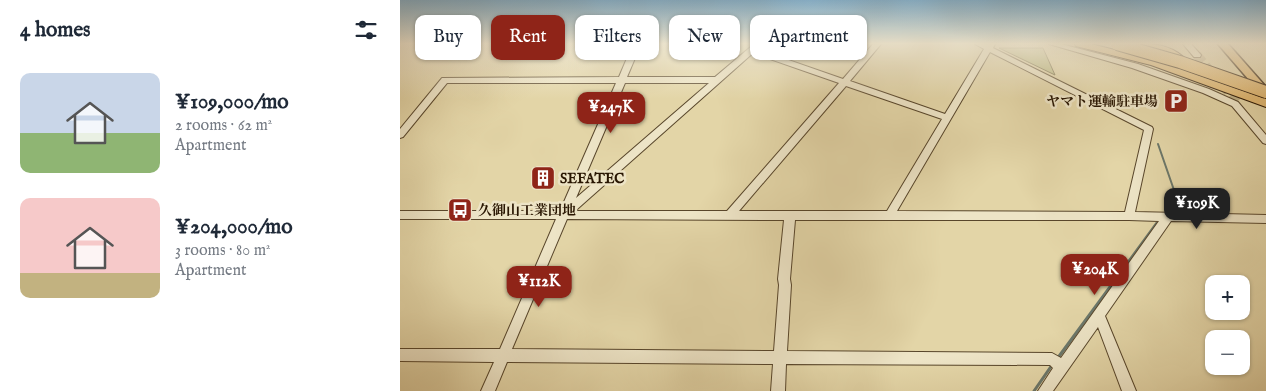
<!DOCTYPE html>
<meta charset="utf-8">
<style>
body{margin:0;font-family:"IM FELL English","Noto Serif JP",serif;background:#f6f6f7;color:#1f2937;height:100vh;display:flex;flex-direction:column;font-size:19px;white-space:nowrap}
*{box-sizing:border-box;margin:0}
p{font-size:16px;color:#747a83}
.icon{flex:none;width:28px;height:28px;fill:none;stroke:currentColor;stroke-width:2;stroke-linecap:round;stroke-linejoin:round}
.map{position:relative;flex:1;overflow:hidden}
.drawer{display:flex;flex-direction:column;background:#fff;width:400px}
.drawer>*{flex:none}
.top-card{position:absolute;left:15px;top:15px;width:475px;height:45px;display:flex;gap:10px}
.fabs{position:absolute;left:805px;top:275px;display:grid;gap:10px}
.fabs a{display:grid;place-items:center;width:45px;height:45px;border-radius:10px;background:#fff;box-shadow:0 1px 4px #0004;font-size:25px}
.price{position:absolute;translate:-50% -42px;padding:0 11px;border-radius:10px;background:#8f2418;color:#fff;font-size:16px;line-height:32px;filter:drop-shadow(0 1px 2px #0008)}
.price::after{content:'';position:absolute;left:50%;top:30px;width:15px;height:11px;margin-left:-8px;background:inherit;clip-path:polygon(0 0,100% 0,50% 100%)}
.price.selected{background:#222;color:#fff}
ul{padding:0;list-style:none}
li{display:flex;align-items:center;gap:15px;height:125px;padding:0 20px}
li span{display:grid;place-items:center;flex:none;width:140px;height:100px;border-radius:10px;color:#555}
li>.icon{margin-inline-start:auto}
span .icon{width:60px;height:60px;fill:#fffc;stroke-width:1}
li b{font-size:21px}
h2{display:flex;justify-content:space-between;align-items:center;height:60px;padding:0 20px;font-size:21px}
.pill{padding:0 18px;border-radius:10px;background:#fff;box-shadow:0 1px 4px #0004;font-size:18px;line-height:45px}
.pill.selected{background:#8f2418;color:#fff}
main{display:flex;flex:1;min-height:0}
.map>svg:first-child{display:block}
</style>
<main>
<section class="drawer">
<h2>4 homes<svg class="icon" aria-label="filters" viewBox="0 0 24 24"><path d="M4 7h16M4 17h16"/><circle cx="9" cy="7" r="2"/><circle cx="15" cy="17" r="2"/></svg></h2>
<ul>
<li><span style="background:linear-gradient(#c9d6e8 60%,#8fb573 0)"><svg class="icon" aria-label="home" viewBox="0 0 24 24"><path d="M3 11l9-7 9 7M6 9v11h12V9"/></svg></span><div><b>¥109,000/mo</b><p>2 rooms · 62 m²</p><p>Apartment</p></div></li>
<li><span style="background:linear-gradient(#f6c9c9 75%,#c2b280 0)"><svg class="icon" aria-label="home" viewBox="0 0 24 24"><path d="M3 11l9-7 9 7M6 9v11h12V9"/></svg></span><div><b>¥204,000/mo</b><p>3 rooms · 80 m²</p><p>Apartment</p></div></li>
</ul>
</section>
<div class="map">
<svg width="866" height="391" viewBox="0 0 866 391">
<rect width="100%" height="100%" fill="#e3d5a7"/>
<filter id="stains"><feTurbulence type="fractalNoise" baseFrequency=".004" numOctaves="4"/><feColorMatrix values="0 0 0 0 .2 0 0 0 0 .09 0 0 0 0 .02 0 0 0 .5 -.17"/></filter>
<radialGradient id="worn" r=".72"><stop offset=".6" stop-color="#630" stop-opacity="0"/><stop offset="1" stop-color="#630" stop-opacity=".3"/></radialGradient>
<path fill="#bbbb82" stroke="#726842" d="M599,48H643L655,75Z"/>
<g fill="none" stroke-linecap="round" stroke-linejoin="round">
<path stroke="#6b776a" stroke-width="2" d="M758,144L775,193"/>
<path stroke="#6b776a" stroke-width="3" d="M767,210L776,197L774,192
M657,359L757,223
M634,391L652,365"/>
<path stroke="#beaf86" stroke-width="9" stroke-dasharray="9 4.5" stroke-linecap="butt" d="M797,55L813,74
M822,85L839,104"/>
<defs>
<path id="minor" d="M233,44H241L227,77H315L354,44H362L357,49L443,79L473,44H481L450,81L545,114L584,49L575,44H595L593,48L752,127L753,129L735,212L866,215V223L771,221L705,316L736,391H722L698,327L653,391H638L653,368L650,365L386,364L385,391H371L373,364L107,362L95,391H81L94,362L0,361V349H100L156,219H0V211H160L216,83H47L3,137L0,138V129L42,78L219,77ZM590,52L744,130L725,212L497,211ZM353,53L439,83L327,211H175ZM225,83H309L176,198ZM446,86L542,119L487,211H339ZM167,219L384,220L378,279L379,285L374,351L112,349ZM395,220H729L759,221L661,358L652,353L387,351L391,285L390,279Z
M649,44H661L738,64L809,89L838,102L866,135V144L863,143L832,106L803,93L732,68Z
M783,44H791L801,55L800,57H794Z"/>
<path id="major" d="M818,44H828L866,87V96L862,95Z"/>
<path id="highway" d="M675,44H691L759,61L866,99V107L751,65L676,46Z
M739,44C756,43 776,47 787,61L786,63H778L769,55L740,46Z"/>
</defs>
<use href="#minor" stroke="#58462b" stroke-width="2"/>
<use href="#major" stroke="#291602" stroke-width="3"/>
<use href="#highway" stroke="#291602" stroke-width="2"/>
<use href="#minor" fill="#ede4c6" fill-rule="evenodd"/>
<use href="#major" fill="#e2ba74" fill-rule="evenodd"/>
<use href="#highway" fill="#e2ba74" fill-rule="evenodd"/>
<defs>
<path id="highway-bridge" d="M717,44L780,62L866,92"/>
</defs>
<use href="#highway-bridge" stroke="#291602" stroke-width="14" stroke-linecap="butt"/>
<use href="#highway-bridge" stroke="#e2ba74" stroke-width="12"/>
</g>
<linearGradient id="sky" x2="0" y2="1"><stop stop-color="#87b5d2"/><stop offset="0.44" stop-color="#f2ecd7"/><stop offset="1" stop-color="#f2ecd7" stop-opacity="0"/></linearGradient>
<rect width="866" height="99" fill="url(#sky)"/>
<defs>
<symbol id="parking-square" viewBox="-11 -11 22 22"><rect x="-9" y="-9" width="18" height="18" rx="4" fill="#8f2418" stroke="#ede4c6"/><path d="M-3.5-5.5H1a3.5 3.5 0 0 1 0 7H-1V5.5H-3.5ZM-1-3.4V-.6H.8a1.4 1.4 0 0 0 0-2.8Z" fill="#fff"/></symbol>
<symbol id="building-square" viewBox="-11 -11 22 22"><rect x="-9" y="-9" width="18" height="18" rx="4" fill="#8f2418" stroke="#ede4c6"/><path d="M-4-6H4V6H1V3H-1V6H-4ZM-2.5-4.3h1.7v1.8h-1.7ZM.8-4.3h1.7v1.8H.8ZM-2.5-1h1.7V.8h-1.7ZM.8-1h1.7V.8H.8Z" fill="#fff"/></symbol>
<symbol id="bus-square" viewBox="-11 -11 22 22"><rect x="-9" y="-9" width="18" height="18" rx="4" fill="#8f2418" stroke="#ede4c6"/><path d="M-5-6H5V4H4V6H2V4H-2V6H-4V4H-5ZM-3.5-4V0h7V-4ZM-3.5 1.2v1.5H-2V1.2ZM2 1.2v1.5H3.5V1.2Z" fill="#fff"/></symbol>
</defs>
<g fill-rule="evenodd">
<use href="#parking-square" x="762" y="87" width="28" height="28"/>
<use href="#building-square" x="129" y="164" width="28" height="28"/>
<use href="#bus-square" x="46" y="196" width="28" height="28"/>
</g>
<g text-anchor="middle" stroke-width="5" stroke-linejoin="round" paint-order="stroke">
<g font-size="14" font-weight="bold" fill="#291602" stroke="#ede4c6" text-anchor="start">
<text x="758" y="106" text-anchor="end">ヤマト運輸駐車場</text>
<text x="160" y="183">SEFATEC</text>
<text x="78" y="215">久御山工業団地</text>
</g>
</g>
<rect width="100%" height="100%" filter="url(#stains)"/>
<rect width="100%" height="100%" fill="url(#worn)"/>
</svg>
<div class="fabs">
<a>+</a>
<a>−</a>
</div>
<b class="price" style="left:211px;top:134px">¥247K</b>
<b class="price selected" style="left:797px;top:230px">¥109K</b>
<b class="price" style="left:695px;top:296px">¥204K</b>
<b class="price" style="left:139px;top:308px">¥112K</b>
<div class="top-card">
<a class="pill">Buy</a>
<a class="pill selected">Rent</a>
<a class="pill">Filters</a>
<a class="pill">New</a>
<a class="pill">Apartment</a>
</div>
</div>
</main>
